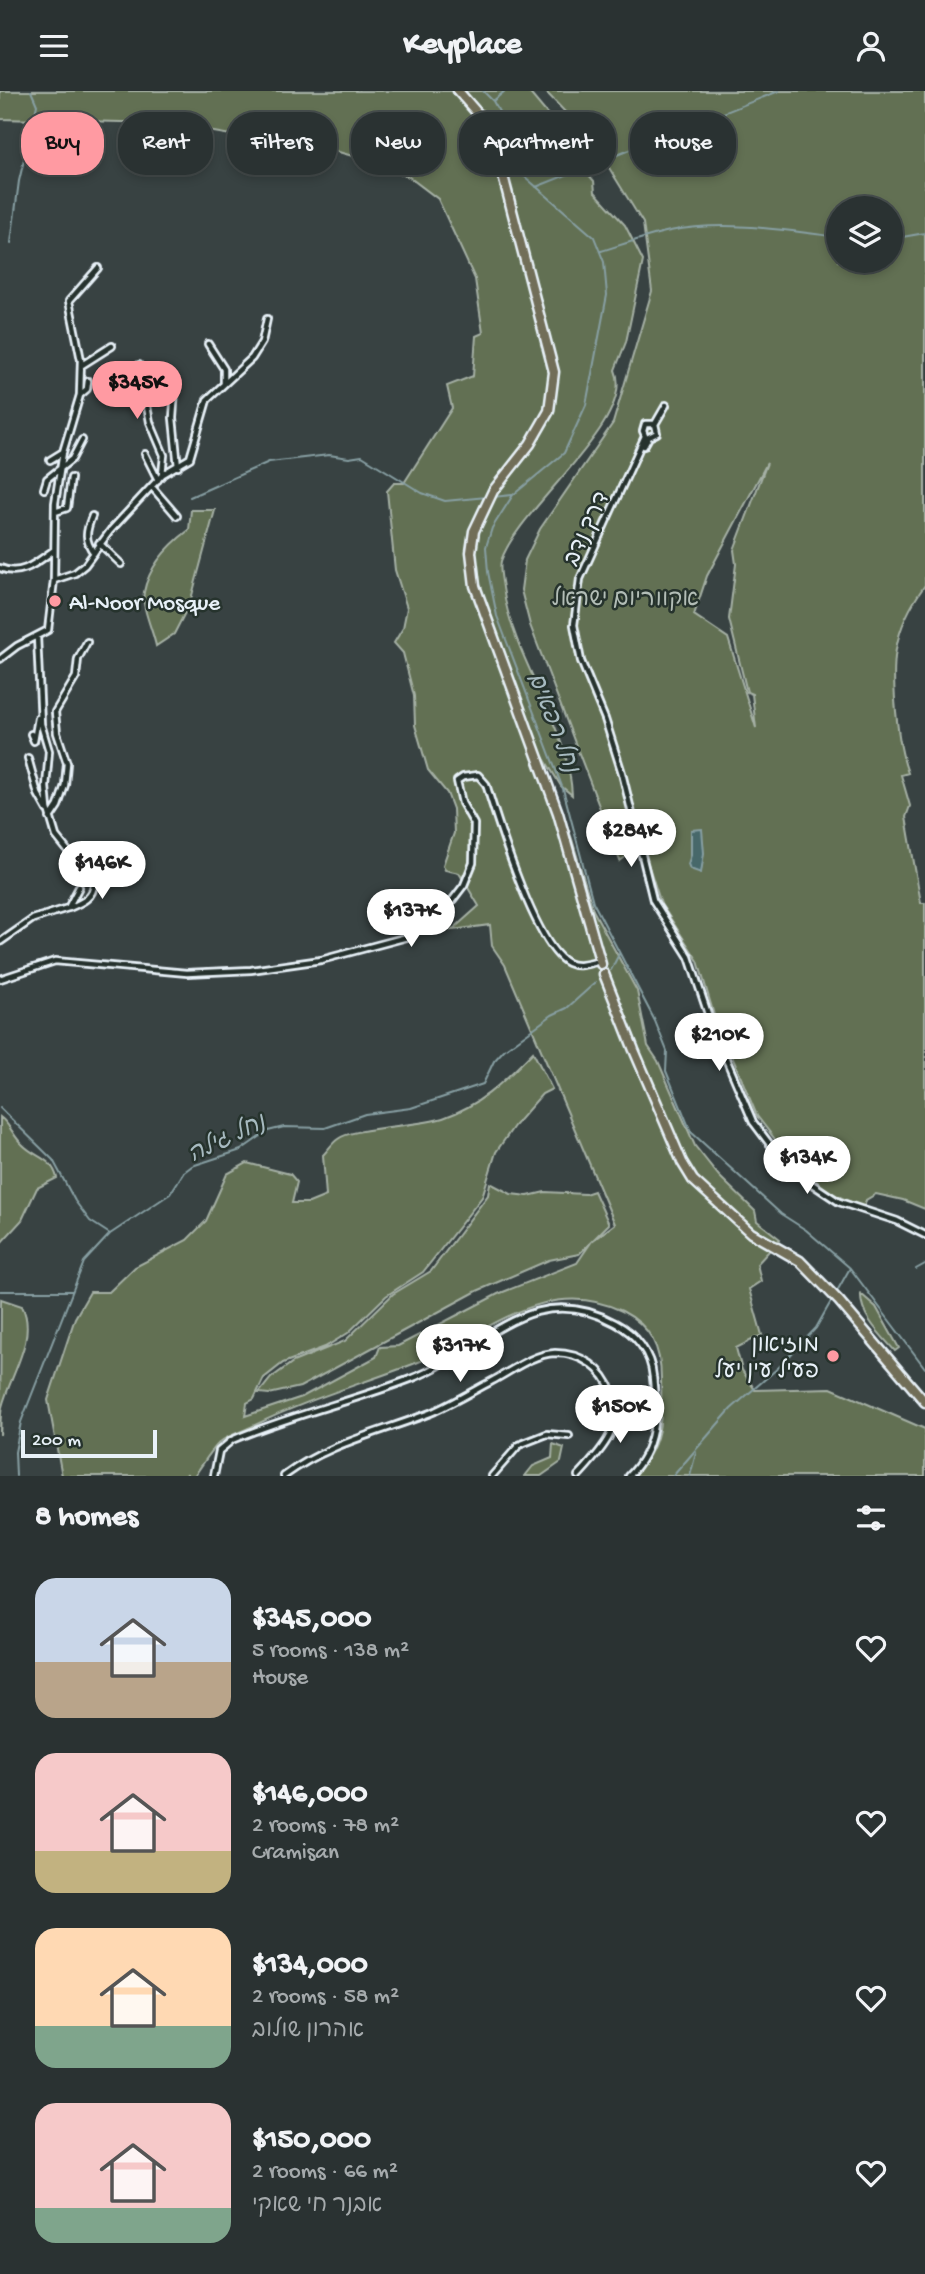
<!DOCTYPE html>
<meta charset="utf-8">
<style>
body{margin:0;font-family:"Gochi Hand","Playpen Sans Hebrew",sans-serif;background:#363e3e;color:#f1f3f6;height:100vh;display:flex;flex-direction:column;font-size:26px;white-space:nowrap}
*{box-sizing:border-box;margin:0}
p{font-size:23px;color:#a5aaac}
.icon{flex:none;width:38px;height:38px;fill:none;stroke:currentColor;stroke-width:2;stroke-linecap:round;stroke-linejoin:round}
.map{position:relative;height:1385px;overflow:hidden}
.details{display:flex;flex-direction:column;background:#2a3232;flex:1}
.details>*{flex:none}
.hud{position:absolute;left:21px;top:21px;width:884px;height:63px;display:flex;gap:14px}
.tools{position:absolute;left:826px;top:105px;display:grid;gap:14px}
.tools a{display:grid;place-items:center;width:77px;height:77px;border-radius:50%;background:#2a3232;box-shadow:0 4px 10px #0003,0 0 0 2px #464d4d;font-size:35px}
.scale{position:absolute;left:21px;bottom:18px;width:136px;box-sizing:border-box;padding-left:7px;border:4px solid #e8f1f8;border-top:0;font-size:19px;line-height:24px;white-space:nowrap;color:#e8f1f8;-webkit-text-stroke:5px #26332d;paint-order:stroke}
.price{position:absolute;translate:-50% -60px;padding:0 16px;border-radius:24px;background:#fff;color:#222;font-size:23px;line-height:46px;filter:drop-shadow(0 2px 4px #0008)}
.price::after{content:'';position:absolute;left:50%;top:42px;width:21px;height:16px;margin-left:-10px;background:inherit;clip-path:polygon(0 0,100% 0,50% 100%)}
.price.current{background:#ff9aa2;color:#111}
ul{padding:0;list-style:none}
li{display:flex;align-items:center;gap:21px;height:175px;padding:0 35px}
li span{display:grid;place-items:center;flex:none;width:196px;height:140px;border-radius:21px;color:#555}
li>.icon{margin-inline-start:auto}
span .icon{width:84px;height:84px;fill:#fffc;stroke-width:1}
li b{font-size:30px}
h2{display:flex;justify-content:space-between;align-items:center;height:84px;padding:0 35px;font-size:30px}
.tag{padding:0 24px;border-radius:28px;background:#2a3232;box-shadow:0 4px 10px #0003,0 0 0 2px #464d4d;font-size:24px;line-height:63px}
.tag.current{background:#ff9aa2;color:#111}
header{display:flex;justify-content:space-between;align-items:center;height:91px;padding:0 35px;background:#2a3232;font-size:32px;font-weight:700}
.map>svg:first-child{display:block}
</style>
<header><svg class="icon" aria-label="menu" viewBox="0 0 24 24"><path d="M4 6h16M4 12h16M4 18h16"/></svg>Keyplace<svg class="icon" aria-label="person" viewBox="0 0 24 24"><circle cx="12" cy="8" r="4"/><path d="M4 21q1-7 8-7t8 7"/></svg></header>
<div class="map">
<svg width="925" height="1385" viewBox="0 0 925 1385">
<rect width="100%" height="100%" fill="#384242"/>
<filter id="ink" filterUnits="userSpaceOnUse"><feTurbulence type="fractalNoise" baseFrequency=".0143" numOctaves="2"/><feDisplacementMap in="SourceGraphic" scale="14" xChannelSelector="R" yChannelSelector="G"/><feConvolveMatrix kernelMatrix="1 2 1 2 8 2 1 2 1" color-interpolation-filters="sRGB"/></filter>
<g filter="url(#ink)">
<path fill="#627052" stroke="#a5b0a5" stroke-width="2" fill-rule="evenodd" d="M0,0H528L591,75L593,79L587,82L594,90L595,101L625,134L643,170L626,251L615,279C637,330 518,417 501,470C499,478 502,489 503,497C513,569 569,635 572,704L561,695L542,664L572,748L593,819L637,900L648,955L658,970L695,1055L719,1085L755,1120L757,1130L780,1148L757,1173L761,1190L749,1198L762,1244L736,1257L742,1279L755,1299L831,1297L925,1338V1385H633C663,1356 662,1327 661,1288C661,1257 651,1235 622,1220C547,1183 486,1243 421,1270C365,1292 307,1308 253,1335C243,1340 229,1344 220,1351C210,1360 202,1375 194,1385H187V1382L186,1385H62L48,1309L75,1227L90,1201H109L135,1176L187,1149L206,1130L227,1083L247,1072L290,1083L297,1091L292,1112H309L326,1105L323,1064C328,1059 332,1052 338,1048C350,1037 420,1035 443,1027C483,1013 504,990 533,961L552,998L542,1003L514,1035L496,1061L482,1106L423,1181L386,1205L348,1242L325,1256L283,1272L264,1287L254,1308L247,1312L245,1325L302,1306L376,1266L380,1256L398,1255L498,1203L577,1172L592,1150L615,1133L505,874L492,855L490,834L452,839L479,815L459,782L445,779L443,774L454,742L453,718L447,702L428,679L415,634L414,605L403,562L394,552L403,537L407,517L395,479L387,400L394,392H404L452,317L447,295L473,285L476,245L483,242L475,188L438,108L409,86L356,66L290,47L289,54L162,32L0,28Z
M545,0H925V494C912,512 900,535 896,558C891,588 897,653 908,682L901,684L910,715L906,726L921,812H925V1118L903,1109L876,1103L866,1109L864,1117L831,1102L791,1069L757,1025L723,944L722,936L717,934L698,870L661,813L642,754L620,770L530,534L521,499L525,469L540,438L613,332L652,200L643,132L592,49ZM838,117H891V170H838ZM767,372L734,459L736,473L729,528L747,601L752,603L756,637L728,547L694,524L707,485Z
M191,419H215L190,512L174,543L156,555C153,540 141,515 144,501C149,475 169,454 189,439Z
M0,1026C10,1033 13,1045 22,1053C35,1067 52,1066 57,1087L37,1097L22,1129L0,1153Z
M490,1092L511,1103L528,1105L545,1101L585,1103L594,1100L609,1133L579,1163L549,1169L477,1200L300,1296L269,1303L259,1302L271,1287L293,1271L345,1250L393,1203L431,1180L488,1104Z
M861,1203L876,1216L899,1257L895,1260C882,1245 860,1225 861,1203Z
M1,1208L22,1215C38,1246 10,1284 2,1316C0,1325 1,1335 0,1344Z
M553,1353L564,1357L561,1371L541,1385H525L533,1375L552,1367Z"/>
<path fill="#46686b" stroke="#879fa3" stroke-width="2" d="M702,738L704,762L701,782L690,778L688,773L691,764V739Z"/>
<g fill="none" stroke-linecap="round" stroke-linejoin="round">
<path stroke="#879fa3" stroke-width="2" d="M483,0L493,10L508,37L524,85L594,146L604,171L607,204L586,314L564,362L513,404L492,437L486,456L488,481L497,525L563,698L593,811L655,930L667,960L666,980L691,1041L781,1123L806,1139L850,1177L925,1277
M493,10L505,0
M536,96L779,0
M891,148L925,142
M11,152L19,90L37,14L31,0
M601,160C624,153 647,145 670,140C724,129 784,139 838,146
M190,406L269,371L329,364L349,367L362,365L422,402L445,410L487,406
M493,406L512,404
M611,879L619,863
M0,1017L53,1069L75,1110L90,1130L110,1143
M916,1178L925,1173
M0,1200H72
M836,1202L850,1177
M16,1385L15,1361L21,1331L84,1171L110,1143L170,1103L184,1081L192,1075L241,1059L268,1040L284,1036L325,1037L365,1023L411,1017L483,993L494,970L504,959L552,924L567,917L596,891
M673,1385L731,1318L779,1276L816,1237L833,1207
M690,1385L696,1362"/>
<path stroke="#525c5d" stroke-width="4.5" stroke-dasharray="4.5 2" stroke-linecap="butt" d="M79,774L90,785"/>
<defs>
<path id="minor" d="M208,253L224,278V292
M82,274L112,255
M139,274L150,331L164,364L162,384
M175,298L173,327L178,376
M80,304L87,298L88,290
M655,333L666,314
M645,345L580,488L574,534L581,570L605,628L622,682L653,809L689,866L712,935L753,1031L781,1068L797,1083L839,1111L897,1130L925,1144
M645,345L643,340L645,333H655
M649,346L657,342L655,333
M644,355L649,346
M145,363L158,389
M50,369L63,361
M152,396L177,425
M44,398L47,388L72,368L82,349
M55,421L67,417L71,387
M92,425C86,440 84,449 94,462
M99,452L121,473
M0,477C22,486 37,471 54,459
M54,489L55,412L63,361L80,304L81,269L69,210L98,177
M37,545L41,633L49,660L46,696L48,718L56,745L79,774
M0,568L17,555L48,539L54,489L75,482L85,474L110,440L163,383L190,367L207,309L252,267L262,251L267,228
M31,643L34,650L38,627
M28,667L38,703L47,719
M50,727L58,715L65,694L67,672L57,642L55,621L76,586L78,568L87,551
M69,817C81,812 94,807 94,792L90,785
M0,851L33,828L68,817L79,796
M0,888L55,870L187,882L251,879L321,869L407,846L448,815L464,794L473,772L474,733L462,712L457,690L463,686L478,684L486,693C497,729 536,857 568,872C578,877 591,872 600,870
M214,1385L219,1360L232,1349C291,1324 354,1310 413,1287C483,1260 531,1186 615,1232C636,1243 651,1262 653,1286C657,1323 657,1357 629,1385
M284,1385C330,1351 383,1341 435,1320C455,1311 473,1300 492,1290C511,1280 533,1263 555,1262C581,1262 604,1277 612,1302C625,1336 600,1361 578,1385
M492,1385L519,1354L547,1343L569,1345"/>
<path id="primary" d="M458,0L486,32L495,54L554,281L549,320L530,353L493,400L474,440L471,461L475,495L558,722L601,873
M604,883L634,959L682,1071L693,1089L751,1142L800,1170L839,1210L925,1311"/>
</defs>
<use href="#minor" stroke="#e8f1f8" stroke-width="10"/>
<use href="#primary" stroke="#e8f1f8" stroke-width="13"/>
<use href="#minor" stroke="#26332d" stroke-width="4.5"/>
<use href="#primary" stroke="#716e59" stroke-width="8"/>
</g>
</g>
<g fill="#ff9aa2" stroke="#26332d" stroke-width="2.5">
<circle cx="55" cy="510" r="7"/>
<circle cx="833" cy="1265" r="7"/>
</g>
<g text-anchor="middle" stroke-width="5" stroke-linejoin="round" paint-order="stroke">
<g font-size="23" fill="#e8f1f8" stroke="#26332d">
<text transform="translate(585 437) rotate(-65)" y="8">דרך נדב</text>
</g>
<g font-size="23" fill="#b2bdb6" stroke="#26332d">
<text x="625" y="514">אקווריום ישראל</text>
</g>
<g font-size="23" fill="#e8f1f8" stroke="#26332d" text-anchor="start">
<text x="69" y="518">Al-Noor Mosque</text>
<text x="819" y="1260" text-anchor="end">מוזיאון<tspan x="819" dy="26">פעיל עין יעל</tspan></text>
</g>
<g font-size="24" font-style="italic" fill="#a7bac0" stroke="#26332d">
<text transform="translate(555 631) rotate(69)" y="8">נחל רפאים</text>
<text transform="translate(226 1046) rotate(-25)" y="8">נחל גילה</text>
</g>
</g>
</svg>
<div class="tools">
<a><svg class="icon" aria-label="layers" viewBox="0 0 24 24"><path d="M12 4l9 5-9 5-9-5zM3 14l9 5 9-5"/></svg></a>
</div>
<div class="scale">200 m</div>
<b class="price current" style="left:137px;top:330px">$345K</b>
<b class="price" style="left:631px;top:778px">$284K</b>
<b class="price" style="left:102px;top:810px">$146K</b>
<b class="price" style="left:411px;top:858px">$137K</b>
<b class="price" style="left:719px;top:982px">$210K</b>
<b class="price" style="left:807px;top:1105px">$134K</b>
<b class="price" style="left:460px;top:1293px">$317K</b>
<b class="price" style="left:620px;top:1354px">$150K</b>
<div class="hud">
<a class="tag current">Buy</a>
<a class="tag">Rent</a>
<a class="tag">Filters</a>
<a class="tag">New</a>
<a class="tag">Apartment</a>
<a class="tag">House</a>
</div>
</div>
<section class="details">
<h2>8 homes<svg class="icon" aria-label="filters" viewBox="0 0 24 24"><path d="M4 7h16M4 17h16"/><circle cx="9" cy="7" r="2"/><circle cx="15" cy="17" r="2"/></svg></h2>
<ul>
<li><span style="background:linear-gradient(#c9d6e8 60%,#b9a48a 0)"><svg class="icon" aria-label="home" viewBox="0 0 24 24"><path d="M3 11l9-7 9 7M6 9v11h12V9"/></svg></span><div><b>$345,000</b><p>5 rooms · 138 m²</p><p>House</p></div><svg class="icon" aria-label="heart" viewBox="0 0 24 24"><path d="M12 20l-8-8c-3-5 5-10 8-4 3-6 11-1 8 4z"/></svg></li>
<li><span style="background:linear-gradient(#f6c9c9 70%,#c2b280 0)"><svg class="icon" aria-label="home" viewBox="0 0 24 24"><path d="M3 11l9-7 9 7M6 9v11h12V9"/></svg></span><div><b>$146,000</b><p>2 rooms · 78 m²</p><p>Cramisan</p></div><svg class="icon" aria-label="heart" viewBox="0 0 24 24"><path d="M12 20l-8-8c-3-5 5-10 8-4 3-6 11-1 8 4z"/></svg></li>
<li><span style="background:linear-gradient(#ffd9b3 70%,#7fa58c 0)"><svg class="icon" aria-label="home" viewBox="0 0 24 24"><path d="M3 11l9-7 9 7M6 9v11h12V9"/></svg></span><div><b>$134,000</b><p>2 rooms · 58 m²</p><p>אהרון שולוב</p></div><svg class="icon" aria-label="heart" viewBox="0 0 24 24"><path d="M12 20l-8-8c-3-5 5-10 8-4 3-6 11-1 8 4z"/></svg></li>
<li><span style="background:linear-gradient(#f6c9c9 75%,#7fa58c 0)"><svg class="icon" aria-label="home" viewBox="0 0 24 24"><path d="M3 11l9-7 9 7M6 9v11h12V9"/></svg></span><div><b>$150,000</b><p>2 rooms · 66 m²</p><p>אבנר חי שאקי</p></div><svg class="icon" aria-label="heart" viewBox="0 0 24 24"><path d="M12 20l-8-8c-3-5 5-10 8-4 3-6 11-1 8 4z"/></svg></li>
</ul>
</section>
